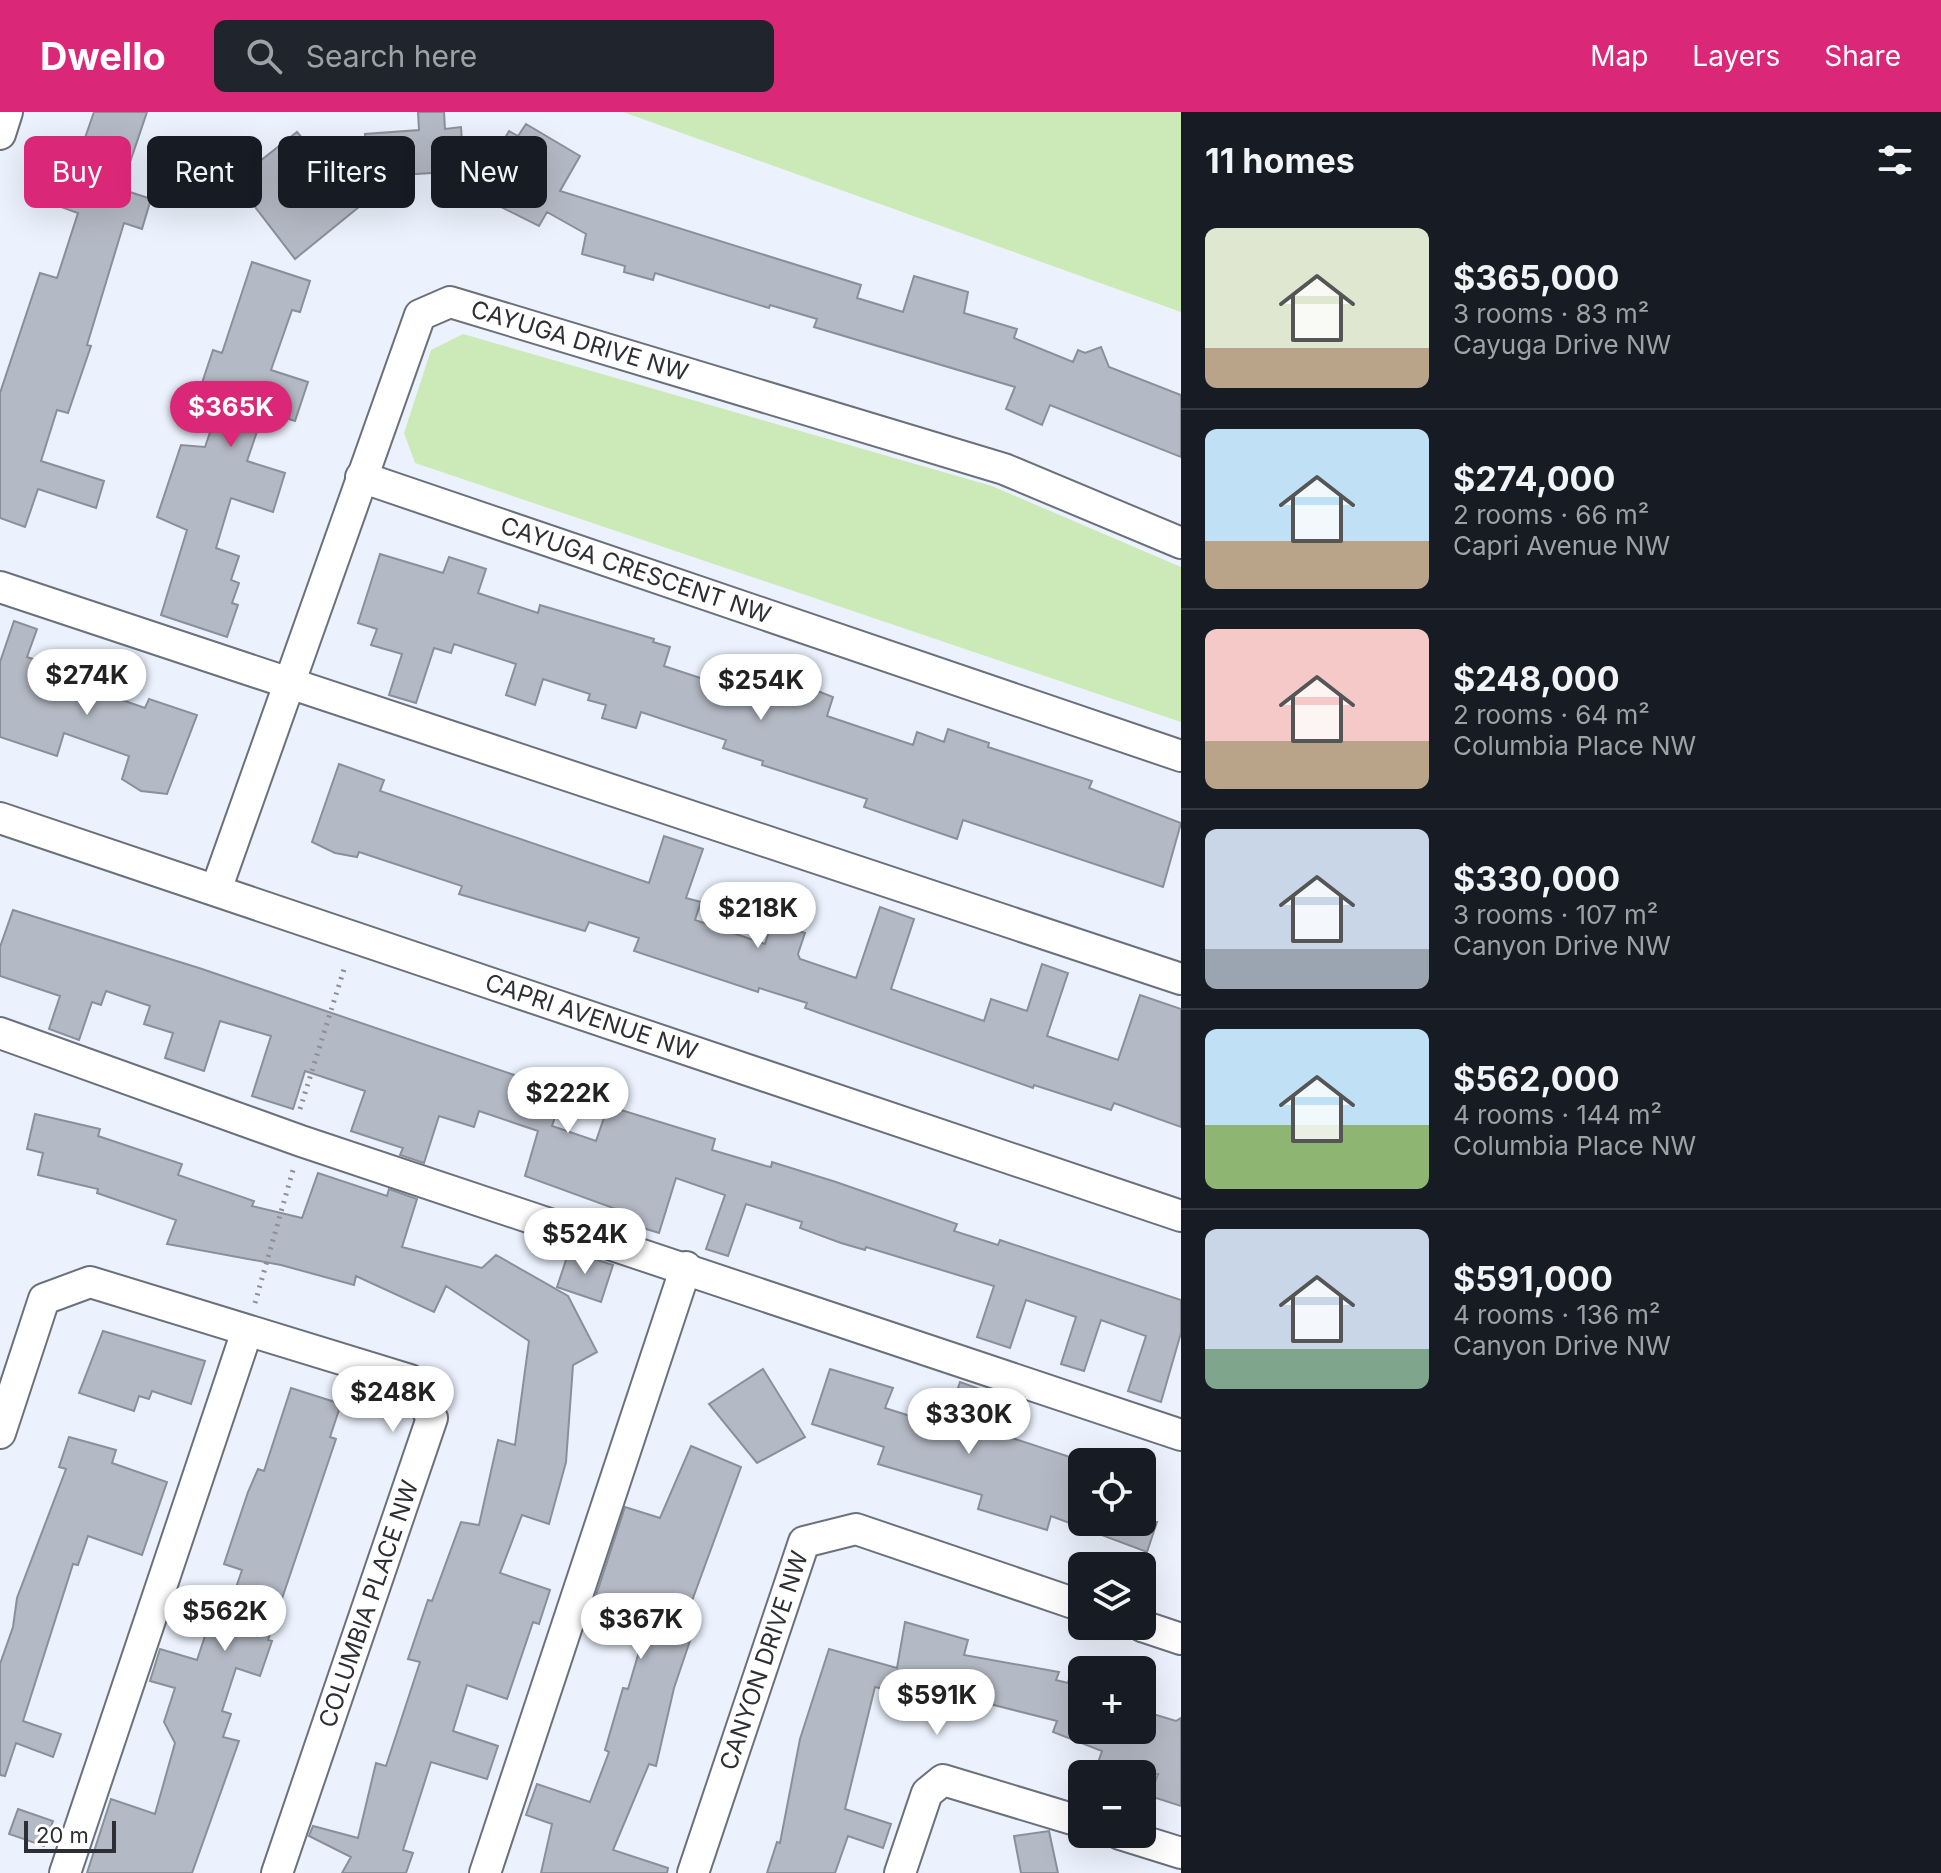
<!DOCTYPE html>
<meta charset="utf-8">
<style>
body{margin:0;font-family:Inter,sans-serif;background:#20242c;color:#f1f3f6;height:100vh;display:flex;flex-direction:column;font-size:30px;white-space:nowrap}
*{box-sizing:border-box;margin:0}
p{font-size:26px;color:#9ea1a6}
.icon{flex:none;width:44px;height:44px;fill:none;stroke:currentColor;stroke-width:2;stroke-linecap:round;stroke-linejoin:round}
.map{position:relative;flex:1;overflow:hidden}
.sheet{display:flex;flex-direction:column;background:#171b24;width:760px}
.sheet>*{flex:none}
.top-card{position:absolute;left:24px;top:24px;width:760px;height:72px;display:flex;gap:16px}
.buttons{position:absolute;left:1068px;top:1336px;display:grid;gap:16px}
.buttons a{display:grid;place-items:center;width:88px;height:88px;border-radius:12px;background:#171b24;box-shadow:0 8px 32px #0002;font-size:40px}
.scale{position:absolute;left:24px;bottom:20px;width:92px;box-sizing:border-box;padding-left:8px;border:4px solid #2d2f34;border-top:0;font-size:22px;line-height:28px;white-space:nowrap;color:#2d2f34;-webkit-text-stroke:6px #fff;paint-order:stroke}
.price{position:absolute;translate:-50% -68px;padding:0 18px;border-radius:28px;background:#fff;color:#222;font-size:26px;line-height:52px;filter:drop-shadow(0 2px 4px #0008)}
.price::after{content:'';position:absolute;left:50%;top:48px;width:24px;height:18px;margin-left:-12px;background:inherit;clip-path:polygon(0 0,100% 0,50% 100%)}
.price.active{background:#db2777;color:#fff}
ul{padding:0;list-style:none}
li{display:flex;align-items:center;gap:24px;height:200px;padding:0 24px}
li+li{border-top:2px solid #363941}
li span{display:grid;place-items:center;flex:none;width:224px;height:160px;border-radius:12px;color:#555}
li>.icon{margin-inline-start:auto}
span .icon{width:96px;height:96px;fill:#fffc;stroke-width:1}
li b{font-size:34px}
h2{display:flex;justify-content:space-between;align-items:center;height:96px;padding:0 24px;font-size:34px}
.pill{padding:0 28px;border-radius:12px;background:#171b24;box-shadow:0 8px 32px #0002;font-size:28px;line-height:72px}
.pill.active{background:#db2777;color:#fff}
header{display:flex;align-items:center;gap:48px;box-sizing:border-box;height:112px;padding:0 40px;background:#db2777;color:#fff}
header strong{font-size:38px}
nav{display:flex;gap:44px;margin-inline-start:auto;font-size:28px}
.search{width:560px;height:72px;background:#20242c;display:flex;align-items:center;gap:20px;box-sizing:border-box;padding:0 28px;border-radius:12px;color:#9ea1a6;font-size:30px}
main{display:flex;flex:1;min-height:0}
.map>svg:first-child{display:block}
</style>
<header>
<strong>Dwello</strong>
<div class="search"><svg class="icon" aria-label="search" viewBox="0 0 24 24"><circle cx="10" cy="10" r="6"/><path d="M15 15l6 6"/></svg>Search here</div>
<nav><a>Map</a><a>Layers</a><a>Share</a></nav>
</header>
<main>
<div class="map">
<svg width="1181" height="1761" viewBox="0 0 1181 1761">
<rect width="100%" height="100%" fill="#ebf2fd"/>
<path fill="#cceab8" d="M623,0H1181V200Z
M463,222L992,374L1181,455V610L415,351L404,321L431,238Z"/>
<path fill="#b4bac5" stroke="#8a909a" stroke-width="2" d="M94,0H147L121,77L151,87L142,117L124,111L87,233L91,234L68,301L57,298L41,349L104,369L96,396L38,377L25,415L0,406V281L40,161L57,166L78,101L61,95Z
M418,0H444L445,17L461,15L464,59L368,65L365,22L419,18Z
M526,12L580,44L560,79L861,173L857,186L903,200L914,164L968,180L964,201L1017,217L1014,226L1073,250L1078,238L1085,241L1101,235L1109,255L1181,283V345L1050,293L1042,313L1006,297L1015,275L814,215L817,207L770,193L769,196L655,161L653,168L624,160L625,154L582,142L586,122L547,100L539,114L473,81L509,19L518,24Z
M297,20L360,94L295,147L242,78L257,65L250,57Z
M252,150L310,169L300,200L292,198L271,258L308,270L295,309L264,299L247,349L285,361L273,400L231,386L216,436L239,444L231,468L239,471L232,491L238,493L227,525L161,503L187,418L157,405L181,333L205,335L222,285L200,277L213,238L222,241Z
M380,442L443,461L449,445L486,457L478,481L538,501L540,493L654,527L653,530L670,535L664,554L782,593L790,568L833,585L827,604L913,633L917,620L944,630L948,617L989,631L988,635L1092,669L1089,676L1181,711L1163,775L963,708L957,727L864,695L867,687L762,653L763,649L723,636L726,628L641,600L636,616L602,606L606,593L588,588L590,582L543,567L535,593L506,583L516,552L454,532L451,541L434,536L416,591L389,583L402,542L371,533L377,517L358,511Z
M14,509L37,517L27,545L78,562L76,572L145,596L149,587L197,603L167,682L141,679L122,667L129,644L64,621L57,644L0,625V550Z
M339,652L384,668L380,679L649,771L664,724L703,737L686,786L701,790L695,808L765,832L772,810L805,821L798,842L800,847L856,866L880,795L914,807L891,877L984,909L991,887L1027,899L1042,852L1068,861L1047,924L1118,948L1140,883L1181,897V1015L1114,991L1111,998L1034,973L1033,976L805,896L807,891L759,876L758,880L634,839L639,826L589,810L585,819L459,782L462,774L359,740L357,745L335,741L312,730Z
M13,798L199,856L538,971L537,976L562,985L552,1014L596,1029L608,994L715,1027L712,1038L766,1054L771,1055L772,1050L836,1070L957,1112L954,1119L998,1133L1000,1128L1181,1188V1221L1161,1290L1128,1279L1146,1224L1101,1208L1084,1259L1061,1252L1076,1205L1026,1188L1010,1236L977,1225L994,1174L866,1135L865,1138L841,1131L800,1116L802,1110L746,1092L728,1144L706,1137L725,1083L676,1066L659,1121L624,1110L627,1101L525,1064L538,1019L479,999L474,1015L439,1004L424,1051L400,1043L403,1036L351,1019L365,979L305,959L293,997L252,984L271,924L220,909L204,959L165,946L173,921L144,912L150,894L106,879L101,893L92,890L79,928L49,917L60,884L0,864V835Z
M35,1002L100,1017L98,1024L182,1052L178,1063L254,1089L252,1094L302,1106L318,1061L387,1084L389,1077L417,1087L402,1135L482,1156L496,1143L568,1184L597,1240L573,1253L566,1350L549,1412L522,1403L500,1461L550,1478L539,1512L533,1510L507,1587L467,1573L453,1619L498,1634L487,1667L431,1650L403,1738L413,1741L406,1761H342L351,1745L309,1724L313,1714L358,1726L376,1651L386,1654L420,1550L408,1547L428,1488L432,1489L461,1410L479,1413L498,1328L515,1333L529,1229L446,1174L434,1200L356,1164L354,1173L281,1153L167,1132L176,1108L97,1081L98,1077L38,1063L43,1041L27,1037Z
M569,1139L613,1153L601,1190L557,1175Z
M103,1219L205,1249L191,1292L152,1279L149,1287L139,1284L134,1299L79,1281Z
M763,1257L805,1325L757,1351L709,1292Z
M830,1257L893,1276L885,1296L945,1315L960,1270L997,1283L985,1317L1082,1349V1410H1157L1147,1440L1051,1404L1047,1418L978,1397L982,1383L878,1352L884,1335L812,1312Z
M291,1276L341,1292L330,1325L336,1327L268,1528L272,1529L260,1564L236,1556L222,1599L231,1602L223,1625L239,1629L192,1761H87L111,1687L155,1702L175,1631L164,1610L175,1576L150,1569L160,1537L197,1548L210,1509L223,1514L242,1458L224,1452L248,1380L258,1357L264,1359Z
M69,1325L116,1338L112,1351L167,1370L142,1443L88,1424L78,1453L73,1452L23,1609L61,1622L53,1645L16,1631L5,1664L0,1663V1552L13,1515L17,1486L66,1357L59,1355Z
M691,1334L741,1355L685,1508L696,1511L674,1576L656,1654L649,1652L613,1738L668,1756L667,1761H541L552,1712L526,1703L537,1672L590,1690L609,1640L605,1638L623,1576L628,1577L643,1526L588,1508L625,1395L660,1406Z
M905,1510L968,1528L964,1543L1059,1560L1056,1568L1068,1571L1074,1547L1082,1548V1618H1146L1150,1601L1176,1609L1181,1606V1694L1150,1684L1158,1662H1094L1102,1639L1053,1620L1057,1609L982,1590L983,1587L932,1570V1589L875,1575L845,1697L891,1712L883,1736L848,1724L835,1761H767L777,1730L780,1731L800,1627L829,1537L897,1556Z
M18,1697L53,1709L44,1734L9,1722Z
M1049,1719L1058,1761H1021L1014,1724Z"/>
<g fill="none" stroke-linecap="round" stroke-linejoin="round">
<defs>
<g id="minor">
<path d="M0,22L7,0"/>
<path id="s1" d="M361,365L1181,644"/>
<path d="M0,475L1181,867"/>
<path id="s2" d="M0,706L1181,1104"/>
<path id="s3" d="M216,778L420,203L450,190L1004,357L1181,431"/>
<path d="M0,921L301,1029L1181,1323"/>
<path d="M0,1321L44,1187L90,1170L410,1268L432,1306L277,1761"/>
<path d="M1142,1514L1181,1527"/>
<path d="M1120,1722L1181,1741"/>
<path d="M65,1761L247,1219"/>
<path d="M485,1761L686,1155"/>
<path id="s4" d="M693,1761L804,1430L856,1417L1082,1494"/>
<path d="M900,1761L927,1681L943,1668L1082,1710"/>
</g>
</defs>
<use href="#minor" stroke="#6b717b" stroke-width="34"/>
<path stroke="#8b8f97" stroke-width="5" stroke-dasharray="2 6" stroke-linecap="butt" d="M300,997L345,854
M255,1191L293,1058"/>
<use href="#minor" stroke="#fff" stroke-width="30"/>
</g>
<g text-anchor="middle" stroke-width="8" stroke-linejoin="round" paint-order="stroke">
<g font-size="24" fill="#2d2f34" stroke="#fff">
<text dy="8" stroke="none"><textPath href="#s3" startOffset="778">CAYUGA DRIVE NW</textPath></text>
<text dy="8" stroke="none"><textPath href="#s1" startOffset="290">CAYUGA CRESCENT NW</textPath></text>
<text dy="8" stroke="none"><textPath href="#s2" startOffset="624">CAPRI AVENUE NW</textPath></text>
<text transform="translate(369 1492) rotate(-71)" y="8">COLUMBIA PLACE NW</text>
<text dy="8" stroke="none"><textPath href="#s4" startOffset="224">CANYON DRIVE NW</textPath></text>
</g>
</g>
</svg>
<div class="buttons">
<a><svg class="icon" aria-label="locate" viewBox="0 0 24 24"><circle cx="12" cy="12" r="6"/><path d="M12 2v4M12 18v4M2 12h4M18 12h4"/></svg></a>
<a><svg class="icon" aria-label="layers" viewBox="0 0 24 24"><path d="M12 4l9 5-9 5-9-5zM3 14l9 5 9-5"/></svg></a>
<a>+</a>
<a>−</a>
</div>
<div class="scale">20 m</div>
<b class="price active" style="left:231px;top:337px">$365K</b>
<b class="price" style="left:87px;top:605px">$274K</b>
<b class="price" style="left:761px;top:610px">$254K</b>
<b class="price" style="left:758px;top:838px">$218K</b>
<b class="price" style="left:568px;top:1023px">$222K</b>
<b class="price" style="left:585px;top:1164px">$524K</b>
<b class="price" style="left:393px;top:1322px">$248K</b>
<b class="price" style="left:969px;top:1344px">$330K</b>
<b class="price" style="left:225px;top:1541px">$562K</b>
<b class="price" style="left:641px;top:1549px">$367K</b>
<b class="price" style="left:937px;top:1625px">$591K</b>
<div class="top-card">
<a class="pill active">Buy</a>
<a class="pill">Rent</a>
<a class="pill">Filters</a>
<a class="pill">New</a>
</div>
</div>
<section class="sheet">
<h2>11 homes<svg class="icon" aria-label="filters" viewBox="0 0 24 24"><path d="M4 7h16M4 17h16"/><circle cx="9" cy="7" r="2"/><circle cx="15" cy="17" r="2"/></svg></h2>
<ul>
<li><span style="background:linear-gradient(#dfe7d0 75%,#b9a48a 0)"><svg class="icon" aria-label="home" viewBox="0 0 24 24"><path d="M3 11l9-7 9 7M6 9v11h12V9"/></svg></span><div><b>$365,000</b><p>3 rooms · 83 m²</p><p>Cayuga Drive NW</p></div></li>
<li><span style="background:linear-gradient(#bfe0f5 70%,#b9a48a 0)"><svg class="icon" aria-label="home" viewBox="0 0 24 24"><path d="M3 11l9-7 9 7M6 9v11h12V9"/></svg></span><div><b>$274,000</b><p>2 rooms · 66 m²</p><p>Capri Avenue NW</p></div></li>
<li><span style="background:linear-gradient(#f6c9c9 70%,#b9a48a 0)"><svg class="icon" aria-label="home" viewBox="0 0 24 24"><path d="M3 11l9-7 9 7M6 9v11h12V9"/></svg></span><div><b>$248,000</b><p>2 rooms · 64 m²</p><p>Columbia Place NW</p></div></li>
<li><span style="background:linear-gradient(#c9d6e8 75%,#9aa5b1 0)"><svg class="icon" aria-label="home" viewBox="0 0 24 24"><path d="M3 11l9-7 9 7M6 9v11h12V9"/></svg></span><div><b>$330,000</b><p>3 rooms · 107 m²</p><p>Canyon Drive NW</p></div></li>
<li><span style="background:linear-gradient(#bfe0f5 60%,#8fb573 0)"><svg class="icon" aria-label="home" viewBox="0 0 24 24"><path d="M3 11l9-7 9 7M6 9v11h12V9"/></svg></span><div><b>$562,000</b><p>4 rooms · 144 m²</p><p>Columbia Place NW</p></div></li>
<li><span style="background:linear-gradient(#c9d6e8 75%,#7fa58c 0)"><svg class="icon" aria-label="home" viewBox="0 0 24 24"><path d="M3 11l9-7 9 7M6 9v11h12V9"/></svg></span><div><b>$591,000</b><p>4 rooms · 136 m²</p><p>Canyon Drive NW</p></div></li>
</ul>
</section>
</main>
